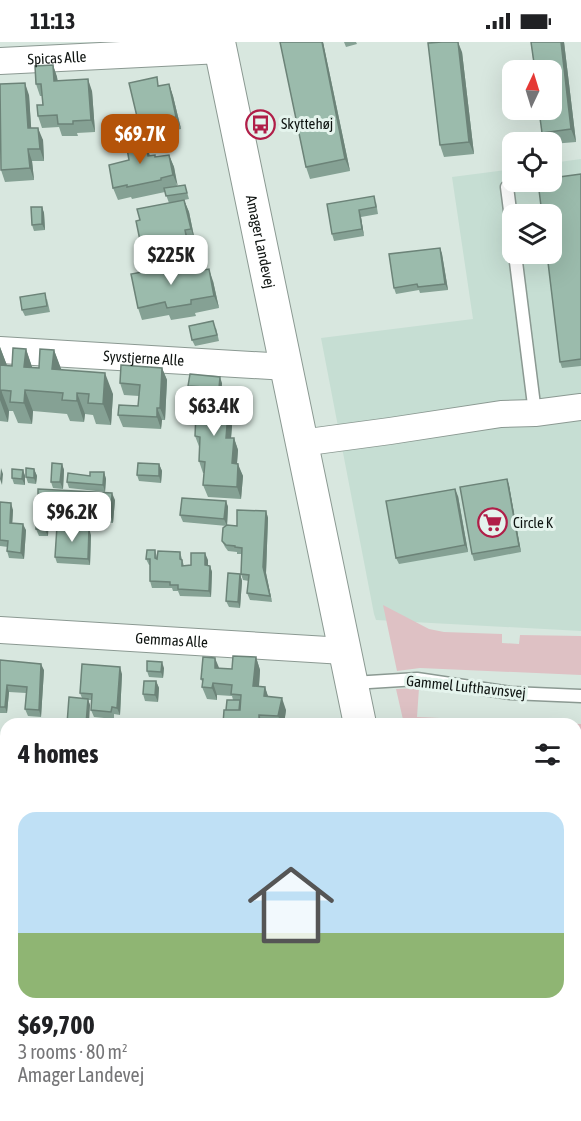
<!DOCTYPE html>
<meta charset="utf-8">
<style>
body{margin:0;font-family:"Asap Condensed",sans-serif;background:#f6f6f6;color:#202124;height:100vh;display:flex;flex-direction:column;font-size:22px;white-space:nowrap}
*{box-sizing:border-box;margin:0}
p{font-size:20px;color:#757577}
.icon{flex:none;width:33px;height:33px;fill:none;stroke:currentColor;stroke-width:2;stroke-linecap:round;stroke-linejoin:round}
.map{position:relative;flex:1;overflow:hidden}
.sheet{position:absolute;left:0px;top:676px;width:582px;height:404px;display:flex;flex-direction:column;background:#fff;border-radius:18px 18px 0 0;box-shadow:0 6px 24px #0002}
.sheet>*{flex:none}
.needle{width:39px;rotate:4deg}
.buttons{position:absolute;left:502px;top:18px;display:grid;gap:12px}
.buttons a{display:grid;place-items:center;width:60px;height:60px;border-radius:12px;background:#fff;box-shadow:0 6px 24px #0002;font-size:30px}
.price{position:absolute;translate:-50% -51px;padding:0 14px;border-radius:12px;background:#fff;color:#222;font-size:20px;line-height:39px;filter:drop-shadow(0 2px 3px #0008)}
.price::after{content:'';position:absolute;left:50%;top:36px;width:18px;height:14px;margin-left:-9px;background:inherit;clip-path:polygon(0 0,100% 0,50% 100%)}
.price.selected{background:#b45309;color:#fff}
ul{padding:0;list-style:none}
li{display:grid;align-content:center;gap:12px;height:318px;padding:0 18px}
li span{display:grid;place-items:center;height:186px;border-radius:18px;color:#555}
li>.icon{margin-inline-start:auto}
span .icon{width:108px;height:108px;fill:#fffc;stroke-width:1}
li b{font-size:26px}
h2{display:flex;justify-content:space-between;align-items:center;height:72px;padding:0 18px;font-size:26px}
.status{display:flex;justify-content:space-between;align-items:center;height:42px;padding:0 30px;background:#fff;direction:ltr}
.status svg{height:16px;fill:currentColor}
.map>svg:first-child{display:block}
</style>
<div class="status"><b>11:13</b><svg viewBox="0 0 49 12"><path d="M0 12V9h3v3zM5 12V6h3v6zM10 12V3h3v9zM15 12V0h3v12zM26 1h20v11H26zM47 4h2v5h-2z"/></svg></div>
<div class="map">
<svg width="581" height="1079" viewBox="0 0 581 1079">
<rect width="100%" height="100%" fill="#d8e7df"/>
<path fill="#c6ded3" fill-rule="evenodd" d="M581,117V589L376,578L374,572L321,296L473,277L452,135L513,127V140H552V121ZM513,172H552V212H513Z
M576,1039L581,1040V1079H559L557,1074H576Z"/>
<path fill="#dec1c4" d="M383,563L429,587L444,590L502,592V601L519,602L520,593L581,594V633L420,626L397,629Z
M419,646L417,675L581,682V897L576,898V682H404L396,647Z
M581,940V1033L576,1032V941Z"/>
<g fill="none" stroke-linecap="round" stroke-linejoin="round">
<defs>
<path id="service" d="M507,145L513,192
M515,212L535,371
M353,641L417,637L511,651L581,654"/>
<g id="minor">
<path id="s1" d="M0,19L221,8"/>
<path id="s2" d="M0,308L287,325"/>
<path d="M301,401L390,389L501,372L535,371L581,365"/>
<path id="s3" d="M0,588L344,609"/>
<path d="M0,860H6"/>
<path d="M576,928L581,927"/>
</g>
<g id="tertiary">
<path id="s4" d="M219,0L360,682"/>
<path d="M439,1074L441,1079"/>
</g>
</defs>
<use href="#service" stroke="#8b9992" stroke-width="15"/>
<use href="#minor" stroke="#8b9992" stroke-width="28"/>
<use href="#tertiary" stroke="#8b9992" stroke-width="34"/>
<use href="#service" stroke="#fff" stroke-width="12"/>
<use href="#minor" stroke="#fff" stroke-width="26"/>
<use href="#tertiary" stroke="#fff" stroke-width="32"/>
</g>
<path fill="#85a194" d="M280,0H323L350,129L310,137L306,125Z
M344,0H356L357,2L346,5Z
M531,0H564L576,100L552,102V100H546L542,91Z
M462,10L474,112L444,115L440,103Z
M53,23L57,35L58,39L92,49L95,90L77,91L78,94H62L59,85L42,86L38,74L43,63L42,54H40L36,42Z
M169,42L173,54L181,87L143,95L139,83Z
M29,53L31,86L43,98L44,119H32L34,138L5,140L1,128Z
M141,91L143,99L145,98L150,114L156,115L169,113L174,125L177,144L185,143L189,157L184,158L189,170L195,199L189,200L193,216L147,225L143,213L140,178L169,161L165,150L132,157L131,155L118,158L113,146L129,118Z
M581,132V324L562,326L560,320Z
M376,160L378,172L361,175L364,194L334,199L332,192L327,162Z
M42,165L44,171L45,188L34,189L32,183Z
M440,206L442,212L448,248L420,251L419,248L396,252L394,246Z
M185,222L189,231L213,239L219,266L195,271L196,274L171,278L169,273L142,278L138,266Z
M47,257L50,270L25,274L22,268Z
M216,286L219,299L195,304L192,298Z
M0,305L7,324H12L26,307L32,325L39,326L54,308L61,328L113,352L111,383L96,382L93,373L85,372L84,380L70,379L67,372L33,369L32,382L18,381L13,369H9L8,380L0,379Z
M162,326L167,338L165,378H162L161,387L123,385L118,373L138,364L139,354L124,353L120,341Z
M222,341V348H224L228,361L227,371L232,384L231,396H234L238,408L237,422L243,434L241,457L208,455L203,443L204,431H203L199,419L200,407L195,394V383H193L189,371L191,350L188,344Z
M62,422L64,428L63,447L53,446L51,440Z
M159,422L162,429L161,441L139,439L137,433Z
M34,427L37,434L36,442L28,441L26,435Z
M23,428L25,434V443L14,442L12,436Z
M104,430L106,437L105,450L69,446L67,440Z
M507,437L509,443L521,510L474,519L472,512Z
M38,452L115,458L113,481L91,479L88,473L89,470L61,468L58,459L40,458Z
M458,454L468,510L399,522L396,516Z
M226,459L228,465L227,484L183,480L180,473Z
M0,460L13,468L12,481L26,488L24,517L9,516L7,509L8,505L0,504Z
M47,462L49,468L48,494H39L36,487Z
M266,469L268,476L266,531L272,560L250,558L247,551L249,539L243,538L241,532L242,512H237V510L228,509L225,505L222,499L237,484Z
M91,493L90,523L57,521L55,515Z
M155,508L157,515L180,510L184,524L191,523L208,518V523L210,524L212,530L211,555L180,554L178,549H173L172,546H152L150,539V523H149L146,517Z
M240,532L242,539L240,566L229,565L226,559Z
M256,615L260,628L259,645H265L268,655L286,668L284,682H223L226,668L233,658L232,654L217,653V658L207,657L202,645L203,642L201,637L219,627H232Z
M0,618L44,628L41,675L28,674L25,667L26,651L9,650L7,671H0Z
M164,626L163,636L149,635L147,629Z
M122,632L120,673L114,672V677L94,675L91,668L92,658H88L90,663L82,656L80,651Z
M156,639L159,646L158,660L145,659L143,652Z
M0,718H6V786H0Z
M0,868H5L6,870V900H0Z
M0,959L2,962H6V980H3V982H0Z
M0,985H6V1009H0Z
M0,1036H6V1063H0Z
M241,1074H289V1075L265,1079H243Z"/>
<path fill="#6c8378" d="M322,0H323L350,129L345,117Z
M458,0L462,10L474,112L469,100Z
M561,0H564L576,100L571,87Z
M53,23L57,35L58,51L54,39Z
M88,37L92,49L95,90L91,78Z
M25,41L29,53L32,98L28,86Z
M169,42L173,54L181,87L176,75Z
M38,86L43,98L44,119L40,107Z
M145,98L149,111L152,126L148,114Z
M28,107L32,119L34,138L30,126Z
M169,113L174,125L178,145L173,133Z
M184,158L189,170L195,199L191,187Z
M42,165L44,171L45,188L42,182Z
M359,168L361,175L364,194L362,187Z
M185,188L189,200L193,216L188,203Z
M440,206L442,212L448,248L445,242Z
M209,227L213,239L219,266L214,254Z
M0,305L8,326L0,325Z
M26,307L33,328L24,325Z
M54,308L62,329L52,327Z
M162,326L167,338L165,378L160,366Z
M105,331L113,352L111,383L103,362Z
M220,335L222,341L221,352L219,346Z
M1,348L9,369L8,380L0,358Z
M25,348L33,369L32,382L24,361Z
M224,348L228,361L226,383L222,371Z
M77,351L85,372L84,380L77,359Z
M157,366L162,378L161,387L157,375Z
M228,371L232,384L230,408L226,396Z
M234,396L238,408L236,433L232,421Z
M62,422L64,428L63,447L60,440Z
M159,422L162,429L161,441L159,434Z
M238,422L243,434L241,457L237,445Z
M1,426L3,432L2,443L0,437Z
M34,427L37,434L36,442L34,436Z
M23,428L25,434V443L22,437Z
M104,430L106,437L105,450L103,443Z
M507,437L509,443L521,510L519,504Z
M455,447L458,454L468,510L465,503Z
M112,451L115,458L113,481L111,475Z
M226,459L228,465L227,484L224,477Z
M11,461L13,468L12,487L10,481Z
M47,462L49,468L48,494L45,488Z
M266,469L268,476L266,531L272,560L263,525Z
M23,482L26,488L24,517L21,511Z
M89,486L91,493L90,523L88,517Z
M205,511L208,518V529L205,523Z
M210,524L212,530L211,555L209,549Z
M240,532L242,539L240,566L238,560Z
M256,615L260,628L258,657L253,644Z
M215,616L220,628L215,626Z
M162,620L164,626L163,636L161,630Z
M41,622L44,628L41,675L39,668Z
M120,625L122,632L120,673L117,666Z
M156,639L159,646L158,660L155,653Z
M213,641L217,653V658L212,646Z
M7,643L9,650L7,671L5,665Z
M265,645L269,657L264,654Z
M282,656L286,668L284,682H282L278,674Z
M88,657L90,663L89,682H86Z
M259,673L263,682H259Z
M5,868L6,870V897L5,894Z"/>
<path fill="#9bbbac" stroke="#6c8378" stroke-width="1.5" d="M280,0H322L345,117L306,125Z
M442,0H458L469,100L440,103L428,1Z
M531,0H561L571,87L542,91L539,68H552V28H535Z
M53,23L54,39L88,37L91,78L73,79V82H58L57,73L38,74L37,63H43L41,42H36L35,24Z
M157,35L158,44L169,42L176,75L139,83L129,41Z
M25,41L28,86H38L40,107H28L30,126L1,128L0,42Z
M141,91L142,99L145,98L148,114L155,113V115L169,113L173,133L161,136V138L127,145V143L113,146L109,123L129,118L125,95Z
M581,132V317L560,320L547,212H552V172H542L538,140H552V136Z
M185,143L187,151L166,154L164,146Z
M374,154L376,165L359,168L362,187L332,192L327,162Z
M184,158L191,187L185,188L188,203L143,213L136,179L140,178L137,167Z
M31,165H42V182L32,183Z
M440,206L445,242L418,245L417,242L394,246L389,212Z
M185,222L187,231L209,227L214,254L191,258V262L167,266L165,260L138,266L131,232Z
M45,251L47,264L22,268L20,255Z
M213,279L217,293L192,298L189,284Z
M13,306L26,307L24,325L39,326L40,307L54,308L52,327L105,331L103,362L88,361L89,352L77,351V359L62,358L63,351L25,348L24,361L10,360L11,349L1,348L0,358V323L12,324Z
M121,323L162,326L160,366H157V375L118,373L119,363L138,364L140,343L120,341Z
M190,332L220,335L219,346L188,344Z
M191,345L224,348L222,371H228L226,396H234L232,421L238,422L237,445L203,443L205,420L199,419L200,395L195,394L196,371H189Z
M52,421L62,422L60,440H51Z
M138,421L159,422V434L137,433Z
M26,426L34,427V436L26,435Z
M12,427L23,428L22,437L12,436Z
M90,430H104L103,443L67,440L68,431L90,434Z
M507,437L519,504L472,512L460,445Z
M38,447L112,451L111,475L88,473L89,464L58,462L59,453L38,452Z
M455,447L465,503L396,516L386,459Z
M182,456L226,459L224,477L180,473Z
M0,460L11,461L10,481L23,482L21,511L7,509L8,499L0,498Z
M37,461L47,462L45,488L36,487Z
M237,468L266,469L263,525L270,554L247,551L249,533L241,532L242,506L235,505V504L226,503L222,499L223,486L227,483L237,484Z
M57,484L89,486L88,517L55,515Z
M147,508H155V516L157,517L158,509L180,510V517L182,518V524L191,523V511H205V523L210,524L209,549L178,547V543H170V540L150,539V517H146Z
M228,531L240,532L238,560L226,559Z
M233,614L256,615L253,644L265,645L264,654L282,656L278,674L259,673V682H223L224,668H240L241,653L231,652L232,643L213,641L212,646L202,645L203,637H201L203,615L215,616V626L232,627Z
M0,618L41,622L39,668L25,667L27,645L7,643L5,665H0Z
M147,619L162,620L161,630L147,629Z
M82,622L120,625L117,666L112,665L111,670L91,668L92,652L80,651Z
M144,639H156L155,653L143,652Z
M69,655L88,657L86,682H67Z
M227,658H240L239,668H226Z
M0,718H6V774H0Z
M0,868H5V894H0Z
M0,959H1V962H6V974H1V976H0Z
M0,985H6V1002H0Z
M0,1036H6V1057H0Z
M20,1074H57V1079H20Z
M68,1074H140V1078L133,1079H68Z
M171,1074H205V1079H171Z
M241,1074H255L242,1076Z
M309,1074H321L322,1079H310Z
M506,1074H537L539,1079H507Z"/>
<defs>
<symbol id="bus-ring" viewBox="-11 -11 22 22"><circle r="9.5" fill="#e5f4ed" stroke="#b01e48" stroke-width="1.5"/><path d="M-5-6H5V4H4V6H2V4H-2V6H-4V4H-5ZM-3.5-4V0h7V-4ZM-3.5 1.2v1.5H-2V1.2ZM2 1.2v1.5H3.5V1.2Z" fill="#b01e48"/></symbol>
<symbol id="supermarket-ring" viewBox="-11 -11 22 22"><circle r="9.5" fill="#e5f4ed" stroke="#b01e48" stroke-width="1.5"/><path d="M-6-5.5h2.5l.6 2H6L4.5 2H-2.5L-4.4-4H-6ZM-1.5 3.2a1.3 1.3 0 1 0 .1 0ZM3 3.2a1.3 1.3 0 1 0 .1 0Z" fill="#b01e48"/></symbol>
</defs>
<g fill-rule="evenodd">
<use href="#bus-ring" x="244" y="66" width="33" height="33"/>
<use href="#supermarket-ring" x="476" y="464" width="33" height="33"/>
</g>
<g text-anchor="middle" stroke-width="6" stroke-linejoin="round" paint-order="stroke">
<g font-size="15" fill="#0f1411" stroke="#e5f4ed">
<text dy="5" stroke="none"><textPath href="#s1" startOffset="57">Spicas Alle</textPath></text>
<text dy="5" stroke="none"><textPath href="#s4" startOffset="204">Amager Landevej</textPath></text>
<text dy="5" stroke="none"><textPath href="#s2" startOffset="144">Syvstjerne Alle</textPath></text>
<text dy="5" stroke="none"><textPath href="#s3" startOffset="172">Gemmas Alle</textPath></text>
<text transform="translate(466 645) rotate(6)" y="5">Gammel Lufthavnsvej</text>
</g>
<g font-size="15" fill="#0f1411" stroke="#e5f4ed" text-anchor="start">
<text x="281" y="87">Skyttehøj</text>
<text x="513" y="486">Circle K</text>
</g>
</g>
</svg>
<div class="buttons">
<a><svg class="needle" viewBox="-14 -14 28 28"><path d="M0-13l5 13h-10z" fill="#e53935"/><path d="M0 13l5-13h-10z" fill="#757577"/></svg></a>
<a><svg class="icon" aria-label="locate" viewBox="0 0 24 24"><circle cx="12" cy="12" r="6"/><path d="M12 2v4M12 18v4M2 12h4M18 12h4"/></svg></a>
<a><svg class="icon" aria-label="layers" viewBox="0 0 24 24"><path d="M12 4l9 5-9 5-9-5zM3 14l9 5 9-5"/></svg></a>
</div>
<b class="price selected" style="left:140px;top:123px">$69.7K</b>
<b class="price" style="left:171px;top:244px">$225K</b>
<b class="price" style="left:214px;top:395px">$63.4K</b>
<b class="price" style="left:72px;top:501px">$96.2K</b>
<section class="sheet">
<h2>4 homes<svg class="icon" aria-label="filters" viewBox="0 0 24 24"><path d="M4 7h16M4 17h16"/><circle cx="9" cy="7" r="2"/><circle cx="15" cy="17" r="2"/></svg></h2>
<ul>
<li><span style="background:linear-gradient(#bfe0f5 65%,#8fb573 0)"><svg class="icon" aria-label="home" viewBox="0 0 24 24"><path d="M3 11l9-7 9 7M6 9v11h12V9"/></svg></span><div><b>$69,700</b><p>3 rooms · 80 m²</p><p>Amager Landevej</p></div></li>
</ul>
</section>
</div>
